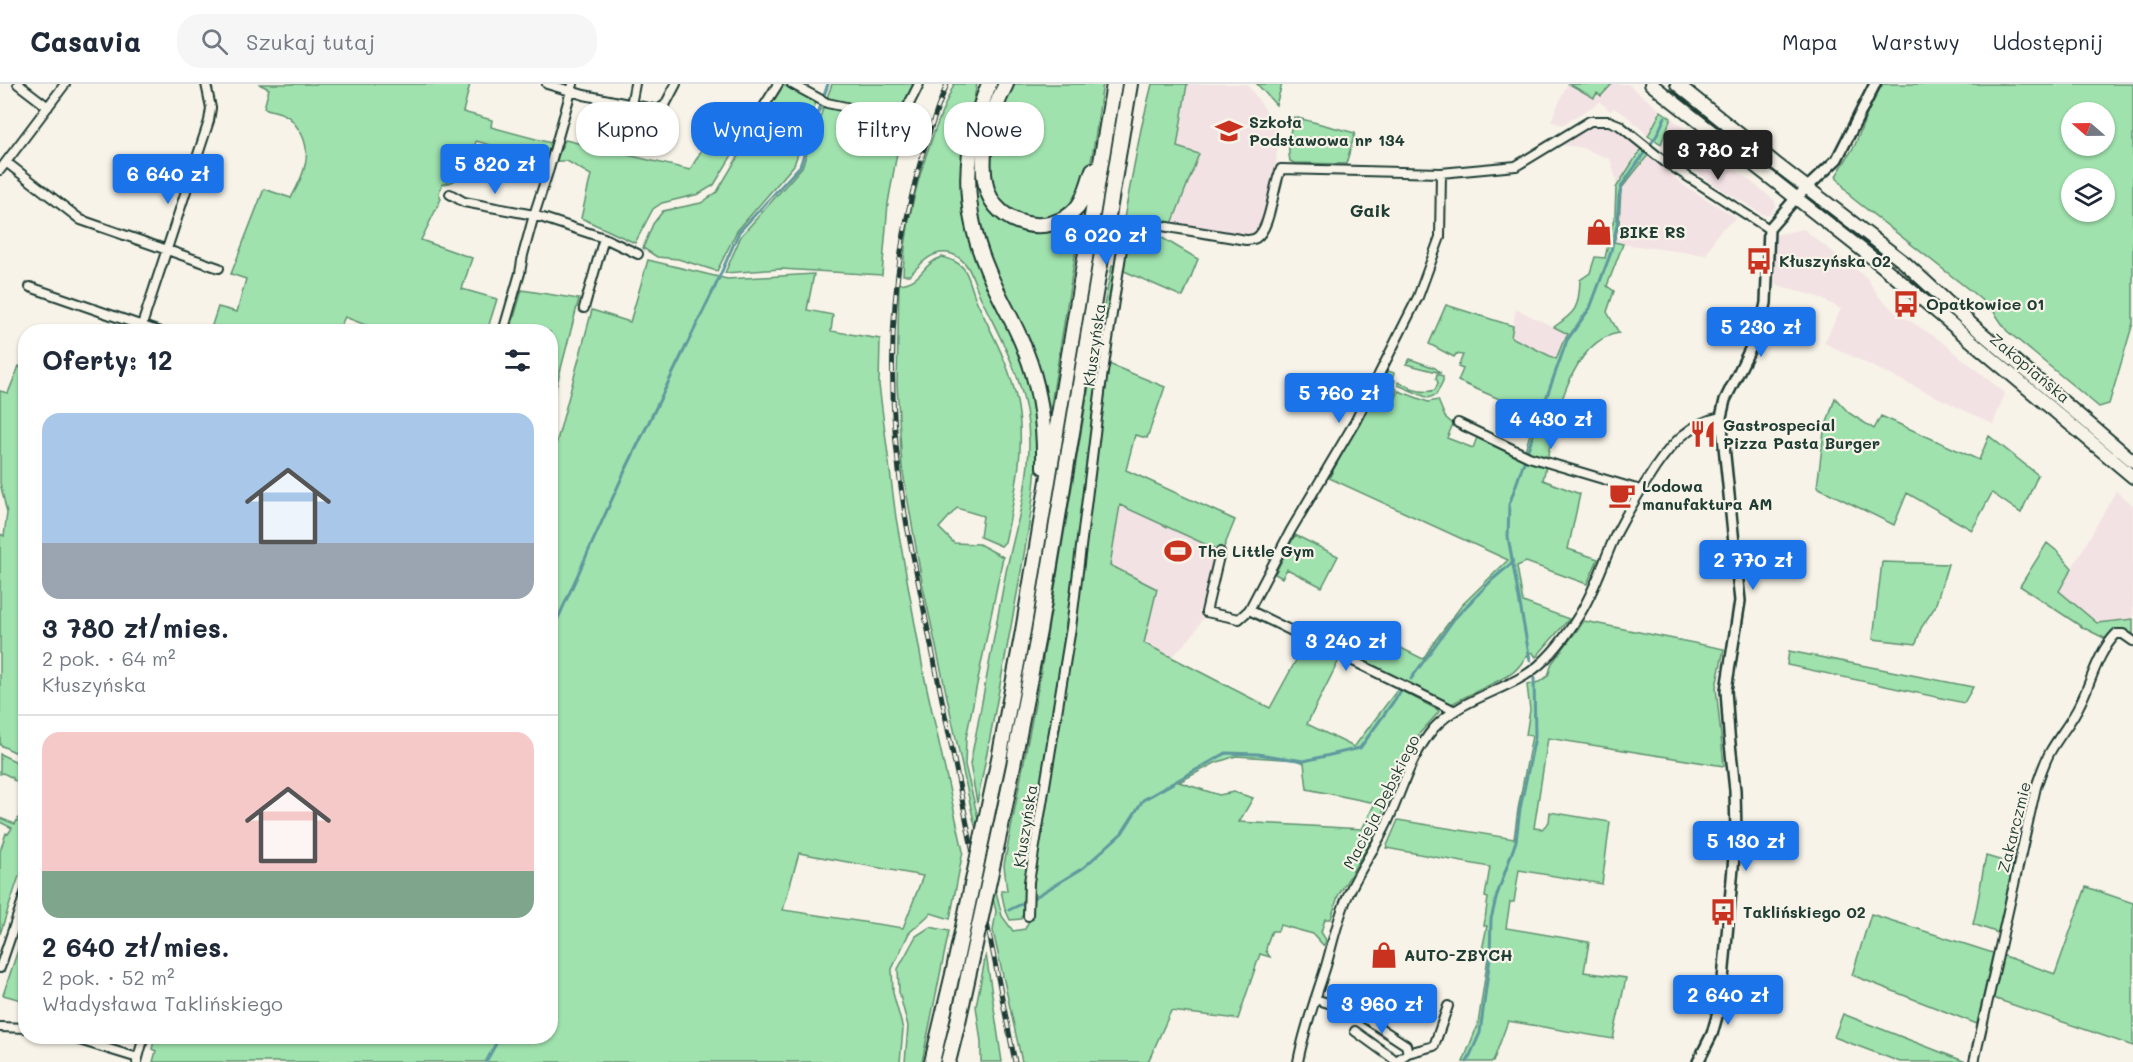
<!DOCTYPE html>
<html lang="pl">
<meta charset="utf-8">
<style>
body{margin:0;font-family:Mali,sans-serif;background:#f6f6f7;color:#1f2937;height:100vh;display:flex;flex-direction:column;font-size:22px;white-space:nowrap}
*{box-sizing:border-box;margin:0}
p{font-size:20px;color:#747a83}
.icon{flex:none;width:33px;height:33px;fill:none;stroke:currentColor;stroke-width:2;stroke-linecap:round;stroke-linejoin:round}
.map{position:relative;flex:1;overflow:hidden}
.sheet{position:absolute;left:18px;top:240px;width:540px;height:720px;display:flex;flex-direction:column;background:#fff;border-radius:24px;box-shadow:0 2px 4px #0004}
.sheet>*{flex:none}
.top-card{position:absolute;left:576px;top:18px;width:570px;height:54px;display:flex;gap:12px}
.needle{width:39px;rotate:290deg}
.controls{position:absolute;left:2061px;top:18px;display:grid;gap:12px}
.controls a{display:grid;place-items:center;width:54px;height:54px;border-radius:50%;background:#fff;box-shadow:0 2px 4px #0004;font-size:30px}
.price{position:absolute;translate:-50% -51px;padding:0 14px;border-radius:6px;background:#1a73e8;color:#fff;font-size:20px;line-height:39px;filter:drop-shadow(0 2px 3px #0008)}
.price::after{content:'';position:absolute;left:50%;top:36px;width:18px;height:14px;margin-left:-9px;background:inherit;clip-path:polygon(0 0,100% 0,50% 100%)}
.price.selected{background:#222;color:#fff}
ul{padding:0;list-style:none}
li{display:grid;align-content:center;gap:12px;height:318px;padding:0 24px}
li+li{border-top:2px solid #e0e1e3}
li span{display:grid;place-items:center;height:186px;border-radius:18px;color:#555}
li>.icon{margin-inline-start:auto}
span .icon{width:108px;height:108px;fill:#fffc;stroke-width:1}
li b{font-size:26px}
h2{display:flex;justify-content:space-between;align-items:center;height:72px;padding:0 24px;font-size:26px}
.tag{padding:0 21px;border-radius:24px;background:#fff;box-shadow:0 2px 4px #0004;font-size:21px;line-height:54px}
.tag.selected{background:#1a73e8;color:#fff}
header{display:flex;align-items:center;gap:36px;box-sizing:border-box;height:84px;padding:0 30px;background:#fff;border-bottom:2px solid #e0e1e3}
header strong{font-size:28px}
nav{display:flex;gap:33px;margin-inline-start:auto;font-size:21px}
.search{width:420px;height:54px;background:#f6f6f7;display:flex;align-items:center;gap:15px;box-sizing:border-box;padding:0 21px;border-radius:24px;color:#747a83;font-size:22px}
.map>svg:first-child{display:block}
</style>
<header>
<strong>Casavia</strong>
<div class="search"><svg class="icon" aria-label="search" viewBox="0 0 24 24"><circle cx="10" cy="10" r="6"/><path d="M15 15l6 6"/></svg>Szukaj tutaj</div>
<nav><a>Mapa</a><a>Warstwy</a><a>Udostępnij</a></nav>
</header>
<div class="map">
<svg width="2133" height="978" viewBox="0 0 2133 978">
<rect width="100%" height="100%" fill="#f7f3e8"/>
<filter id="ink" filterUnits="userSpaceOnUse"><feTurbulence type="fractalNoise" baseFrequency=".0167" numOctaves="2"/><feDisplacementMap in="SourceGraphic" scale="12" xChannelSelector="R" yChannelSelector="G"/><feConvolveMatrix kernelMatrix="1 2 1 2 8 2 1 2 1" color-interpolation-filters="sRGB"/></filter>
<g filter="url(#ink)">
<path fill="#f3e2e4" d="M1187,0H1247L1279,45L1276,79L1263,134L1258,148L1250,152L1172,140L1199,70L1177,63Z
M1567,0L1594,14L1597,9L1601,12L1612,0H1628L1661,27L1648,52L1627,32L1614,24L1610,27L1600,18L1562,41L1551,37Z
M1671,34L1774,116L1776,121L1771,129L1766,131L1762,130L1709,97L1661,60Z
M1601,41L1616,45L1641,65L1616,104V94L1610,75L1579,63L1561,61L1584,45Z
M1648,71L1685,102L1737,134L1723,144L1716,152L1706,171L1614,159L1619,140L1621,105Z
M1803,145L1867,194L1879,213L1896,228L1937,254L2005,309L1993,340L1824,259L1841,225L1816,212L1773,200L1775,151Z
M1516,225L1568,250L1563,258L1556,276L1511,253Z
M2116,407L2133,421V535L2097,539L2059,507Z
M1120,420L1218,466L1207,498L1205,521L1200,524L1199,529L1205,531L1192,552L1172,573L1143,559L1110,481Z"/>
<path fill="#9fe2ad" stroke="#5f9070" stroke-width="1.5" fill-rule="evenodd" d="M259,0H470L463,28L492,36L491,43L551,59L545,77L476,57C472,77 466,98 442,100L439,109L441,115L421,156L472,174L462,205L497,215L487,247H376V245L345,233L338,247H210L218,223L237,228L246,195L231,190L264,105L291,114C304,91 315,66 297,43C294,39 291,34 287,32C281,28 272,27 264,24L269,5Z
M781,0L816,18L794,81L737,147L717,187L678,175L657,173L643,164L653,140L663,127L701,119L717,108Z
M832,0H919L897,69L888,119L882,191L781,185L725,189L741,152L802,83Z
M954,0H977C964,63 954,125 980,187C990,209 1004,230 1014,252C1025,277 1034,306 1036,334C1040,394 1027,452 1017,510C1004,580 991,650 977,719L970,680C983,616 994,552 1006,488C1015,446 1029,402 1029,359C1029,303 1004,262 981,214C973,198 971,177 952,170C934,164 921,179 910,191H903C905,126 927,60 954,0Z
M994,0H1001C994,23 977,67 977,89C978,131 1021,158 1059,144C1068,141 1075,134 1082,128L1050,327H1047L979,143L973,103L975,62Z
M1014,0H1103C1098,28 1093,89 1080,111C1056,152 995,137 989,92C985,63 1002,25 1014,0Z
M1152,0H1187L1177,63L1199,70L1172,140L1124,134L1141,45Z
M1257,0H1282L1276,21L1258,1Z
M1569,0H1612L1601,12L1597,9L1594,14Z
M1883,0H2133V239L2109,320L2099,323L2007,247L1992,225L1972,208L1851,113L1836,92L1855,61L1872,17ZM2072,28H2104V62H2072ZM2072,94H2104V128H2072Z
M1661,27L1671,34L1661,60L1648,52Z
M724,28L752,38L714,101L699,110L662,119L653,125L635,159L581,134L591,91L567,77H556L565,56L690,86Z
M1294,33L1355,49L1346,80L1294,79L1290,77C1287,63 1290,46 1294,33Z
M1641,65L1648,71L1621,105L1619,140L1614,158L1623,160L1607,202L1614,207L1607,228L1619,249C1571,256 1555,335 1547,376L1529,370L1525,366L1536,331L1458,297L1463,285L1458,283L1463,271L1456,270L1454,273L1429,260L1446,221L1513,242L1511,253L1556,275L1563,258L1568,250L1554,243C1576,228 1579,224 1580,196L1590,189L1595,173L1605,174L1615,130L1616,104Z
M1142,142L1198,175L1183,213L1122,186L1127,153L1131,145Z
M942,173C972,180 966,195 978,220C992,250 1009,280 1016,313C1027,360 1015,411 1005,458L1001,462L980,453L983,432L957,424L939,444L954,459L979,460L1003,473L966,654L965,681L1002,832L1013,847L1025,845L1031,832V804L1069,572L1109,280L1165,303L1147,354L1135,351L1126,386L1235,436L1222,468L1120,421L1110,481L1157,505L1144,559L1270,624L1306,558L1340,574L1307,640L1354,663L1398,605L1438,626L1439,628L1420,649L1404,674L1387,716L1377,746L1338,812L1331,835H1325L1321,848L1326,856L1324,862L1313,850L1280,841L1278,847H1272C1270,850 1266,863 1266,867L1270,873L1260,870L1238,935L1171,927L1148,978H1022L993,847L996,827L973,733L922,498L902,383L897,300L899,200C923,198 921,180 942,173ZM1236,672L1298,676L1304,679L1307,705L1375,719L1362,745L1239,738L1253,714L1234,708L1219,711L1179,698L1215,679Z
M648,176L727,195L814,190L807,226L833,231L831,247L880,255L879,301L896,434L924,591L963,767L950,835L931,829L909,849L892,885L893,909L903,945L900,978H153L156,967L152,965L155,953L550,952L551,379L592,226L630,238ZM799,769L923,792L903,844L783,826Z
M1112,181L1117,183L1026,823L1021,835L1010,836L1005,825L1001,807H1007L1004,781L1038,604L1091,289Z
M522,206L579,215L551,323L550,248L510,247Z
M1410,275L1435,284L1441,289L1406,280Z
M19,282L26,285L25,673L0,661V450L4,452L7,429L0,399V307L8,309Z
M1388,287L1394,289L1392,295L1395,296L1394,301L1397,306L1390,326L1399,307L1428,318L1438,316L1445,333L1453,340L1447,354L1473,364L1478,351L1546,382L1543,396L1580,410L1568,465L1598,475L1587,500L1526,478L1517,482L1523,518L1569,535L1536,573L1532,568C1523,574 1521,583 1512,589C1493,601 1470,609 1450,621L1350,572L1363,545L1423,575L1434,558L1462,521L1508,476L1329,394Z
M1437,290L1443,292V297L1436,311L1428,314L1398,301V298L1410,303L1411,305C1418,307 1428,309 1435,306L1438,299L1436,294Z
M1835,314L1849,329L1874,345L1881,332L1979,376L1989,352L2038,391L2021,429L1992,409L1972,446L1907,409L1894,441L1817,403L1824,348Z
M1295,451L1338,472L1322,503L1287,485L1282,494L1275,490Z
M2047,459L2058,468L2072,484L2059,507L2097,539L2133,535V554L2130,551L2108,555L2104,554L2082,543L2020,502Z
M1882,478L1948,480L1935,523L1921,544L1916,560L1873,555Z
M1584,537L1724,565L1716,603L1724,682L1548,654L1534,744L1542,745L1549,738L1550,728L1610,738L1602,800L1519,786L1514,818H1510L1506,844L1589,858L1584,888L1626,894L1613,955L1508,937L1493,978H1463L1478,940L1488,873L1481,871L1487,842H1484L1488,814L1485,813L1490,783L1386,764L1398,736L1514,755L1518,725L1532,652L1526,651L1530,626L1527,601L1539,598L1548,592L1552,579Z
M1789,567L1973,603L1964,619L1787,581Z
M0,670L25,682V700L13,696V694L3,689L0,690Z
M19,733L25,735V793L19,792L0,850V767L6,749L8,750L12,744L0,738V734L15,740Z
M1986,772L2013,780L1998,849L1973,840C1979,817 1981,794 1986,772Z
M2086,803L2133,819V962L1993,914L2002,871L2055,890Z
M1871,830L1993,869L1977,940L1852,891Z
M930,843L949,847L922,978H905L908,942L899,908L898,885L916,852Z
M18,866L25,868V917L3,911Z
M986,870L1002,978H981V958L976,922Z
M1843,930L1966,978H1900L1834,953Z"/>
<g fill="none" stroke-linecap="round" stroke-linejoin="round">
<path stroke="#5e999e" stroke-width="3" d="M1527,368L1567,256L1590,224L1610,171L1617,141L1619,112L1622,101L1657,51L1665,33
M1525,375L1509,421L1508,453L1530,576
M550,552L623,391L715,203L739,148L800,82L828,0
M1411,595L1454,535L1493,495L1512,479
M1032,815L1083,784L1122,749L1143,716L1226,669L1258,670L1304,677L1360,664L1401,607
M1009,826L1024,819
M486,978L500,952
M1467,978L1480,949L1490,874L1491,835L1497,811L1516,757L1520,725L1535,653L1534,594"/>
<defs>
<path id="minor" d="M18,0L48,23
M547,0L584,11L658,26L665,21L676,0
M792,0L827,19L846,23L878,36L890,38L898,35L905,28L919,0
M631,21L635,0
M758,32L778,0
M488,67L549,85
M6,78L81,136L219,184
M0,86L65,0
M450,110L464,118L534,131L604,154L584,224
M604,154L638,170
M30,203L160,248
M142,241L209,37L211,24L206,0
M503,248L520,189L523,171L534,131L549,85L573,0
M1458,339L1529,373L1640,406
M1220,468L1206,528L1239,535L1249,526L1291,446L1355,338L1418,213L1440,153L1441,89
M1249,526L1455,627
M1028,832L1029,798L1071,544L1101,301L1124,152L1128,144L1135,138L1144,139L1246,156C1248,156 1255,155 1256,154C1271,145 1273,101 1281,85L1441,89L1516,82L1590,37H1609L1619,41L1665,78L1769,145
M0,884L26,807
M1315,915L1354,927L1406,961L1408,969L1399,975L1400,978
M0,943L26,944
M1355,947L1395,976
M66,952L138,974L137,978
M1408,969L1434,962L1448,922
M138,974L144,952
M1298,978C1304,945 1316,914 1326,882C1333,858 1338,832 1349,809C1360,784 1377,762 1388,737C1402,706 1411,671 1434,644C1459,617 1493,610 1524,592C1546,579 1565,554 1578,533C1595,507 1603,478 1616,450C1628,427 1641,405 1655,384C1672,359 1690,339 1721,333
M1974,978L2036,703C2040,692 2044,679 2050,668C2059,652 2072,637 2080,620C2092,596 2097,570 2116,550H2123L2133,557"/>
<path id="tertiary" d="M1698,978L1712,950L1721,918L1736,750L1735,706L1729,650L1726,606L1740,517L1721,333L1725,316L1755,255L1762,237L1766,219L1769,145L1795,115L1837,75L1875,0"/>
<path id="trunk" d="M1651,0L1880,180L2133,393
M1677,0L1775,79L1905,179L1970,239L2133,377"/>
<path id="motorway" d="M989,0C963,64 960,122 988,187C999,214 1015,239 1025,266C1040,303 1045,344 1044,383
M1006,0C991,30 978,68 986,102C995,142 1050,155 1077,124C1086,113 1088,99 1093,86
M1000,670L1023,547L1114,0
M1003,733L1039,547L1130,0
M932,978L953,890
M948,978L958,938"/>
</defs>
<use href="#minor" stroke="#1f3d34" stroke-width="12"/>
<use href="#tertiary" stroke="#1f3d34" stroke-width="14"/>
<use href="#trunk" stroke="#1f3d34" stroke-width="16"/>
<use href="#motorway" stroke="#1f3d34" stroke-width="18"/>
<use href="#minor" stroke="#f7f3e8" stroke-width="8"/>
<use href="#tertiary" stroke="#f7f3e8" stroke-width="9"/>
<use href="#trunk" stroke="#f7f3e8" stroke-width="12"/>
<use href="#motorway" stroke="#f7f3e8" stroke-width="14"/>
<defs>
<path id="rail" d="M947,0C889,144 880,289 907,442L1015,978"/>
</defs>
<use href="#rail" stroke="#1f3d34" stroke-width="5"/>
<use href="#rail" stroke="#f7f3e8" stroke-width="3" stroke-dasharray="9" stroke-linecap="butt"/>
<defs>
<path id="motorway-bridge" d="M953,890L1000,670
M958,938L1003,733"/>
</defs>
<use href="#motorway-bridge" stroke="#1f3d34" stroke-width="18" stroke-linecap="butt"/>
<use href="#motorway-bridge" stroke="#f7f3e8" stroke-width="14"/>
</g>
</g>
<defs>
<symbol id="school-bare" viewBox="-9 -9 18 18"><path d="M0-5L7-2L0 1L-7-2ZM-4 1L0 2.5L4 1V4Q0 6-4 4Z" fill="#c8321e" stroke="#f7f3e8" stroke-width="2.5" paint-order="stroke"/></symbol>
<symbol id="shop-bare" viewBox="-9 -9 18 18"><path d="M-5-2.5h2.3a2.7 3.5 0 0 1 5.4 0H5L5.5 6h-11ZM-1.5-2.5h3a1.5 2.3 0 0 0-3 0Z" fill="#c8321e" stroke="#f7f3e8" stroke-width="2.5" paint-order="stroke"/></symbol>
<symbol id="bus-bare" viewBox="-9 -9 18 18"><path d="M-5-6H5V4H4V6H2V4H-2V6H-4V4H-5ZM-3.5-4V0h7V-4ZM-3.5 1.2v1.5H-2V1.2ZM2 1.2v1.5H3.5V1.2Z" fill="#c8321e" stroke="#f7f3e8" stroke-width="2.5" paint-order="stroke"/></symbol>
<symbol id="restaurant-bare" viewBox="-9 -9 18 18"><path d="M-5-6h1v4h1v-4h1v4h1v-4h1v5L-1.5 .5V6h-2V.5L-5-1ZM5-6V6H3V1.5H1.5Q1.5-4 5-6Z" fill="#c8321e" stroke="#f7f3e8" stroke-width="2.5" paint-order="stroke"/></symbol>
<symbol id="cafe-bare" viewBox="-9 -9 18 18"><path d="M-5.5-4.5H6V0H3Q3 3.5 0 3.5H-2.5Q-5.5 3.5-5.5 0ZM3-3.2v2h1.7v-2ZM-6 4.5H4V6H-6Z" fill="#c8321e" stroke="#f7f3e8" stroke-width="2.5" paint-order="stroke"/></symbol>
<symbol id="stadium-bare" viewBox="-9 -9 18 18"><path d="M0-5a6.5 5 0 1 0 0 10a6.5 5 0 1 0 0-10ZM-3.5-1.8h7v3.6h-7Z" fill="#c8321e" stroke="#f7f3e8" stroke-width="2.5" paint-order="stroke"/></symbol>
</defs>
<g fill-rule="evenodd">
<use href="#school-bare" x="1210" y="28" width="38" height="38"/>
<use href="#shop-bare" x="1580" y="129" width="38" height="38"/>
<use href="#bus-bare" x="1740" y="158" width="38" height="38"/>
<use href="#bus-bare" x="1887" y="201" width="38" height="38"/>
<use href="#restaurant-bare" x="1684" y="331" width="38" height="38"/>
<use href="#cafe-bare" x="1603" y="392" width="38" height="38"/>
<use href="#stadium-bare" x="1159" y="448" width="38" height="38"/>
<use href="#bus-bare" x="1704" y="809" width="38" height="38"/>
<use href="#shop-bare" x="1365" y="852" width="38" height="38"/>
</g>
<g text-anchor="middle" stroke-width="4.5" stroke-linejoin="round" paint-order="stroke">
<g font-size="16" font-weight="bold" fill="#1f3d34" stroke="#f7f3e8" text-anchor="start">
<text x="1249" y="44">Szkoła<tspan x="1249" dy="18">Podstawowa nr 134</tspan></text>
<text x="1619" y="154">BIKE RS</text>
<text x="1779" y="183">Kłuszyńska 02</text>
<text x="1926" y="226">Opatkowice 01</text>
<text x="1723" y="347">Gastrospecial<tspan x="1723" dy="18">Pizza Pasta Burger</tspan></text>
<text x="1642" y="408">Lodowa<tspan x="1642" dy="18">manufaktura AM</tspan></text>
<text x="1198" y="473">The Little Gym</text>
<text x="1743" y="834">Taklińskiego 02</text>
<text x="1404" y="877">AUTO-ZBYCH</text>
</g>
<g font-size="16" fill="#1f3d34" stroke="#f7f3e8">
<text transform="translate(1094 261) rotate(-82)" y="6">Kłuszyńska</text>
<text transform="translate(2030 284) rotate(40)" y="6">Zakopiańska</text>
<text transform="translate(1381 718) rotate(-63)" y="6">Macieja Dębskiego</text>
<text transform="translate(1025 742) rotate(-81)" y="6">Kłuszyńska</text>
<text transform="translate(2014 743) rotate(-76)" y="6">Zakarczmie</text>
</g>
<g font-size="18" font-weight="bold" fill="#1f3d34" stroke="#f7f3e8">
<text x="1370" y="133">Gaik</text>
</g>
</g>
</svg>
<div class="controls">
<a><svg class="needle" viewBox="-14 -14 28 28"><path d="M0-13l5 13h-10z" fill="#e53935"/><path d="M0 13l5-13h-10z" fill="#747a83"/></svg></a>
<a><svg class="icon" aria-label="layers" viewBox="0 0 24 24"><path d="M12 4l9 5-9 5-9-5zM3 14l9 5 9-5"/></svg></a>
</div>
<b class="price selected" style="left:1718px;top:97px">3 780 zł</b>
<b class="price" style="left:495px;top:111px">5 820 zł</b>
<b class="price" style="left:168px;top:121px">6 640 zł</b>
<b class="price" style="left:1106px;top:182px">6 020 zł</b>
<b class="price" style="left:1761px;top:274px">5 230 zł</b>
<b class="price" style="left:1339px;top:340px">5 760 zł</b>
<b class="price" style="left:1551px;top:366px">4 430 zł</b>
<b class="price" style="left:1753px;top:507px">2 770 zł</b>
<b class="price" style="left:1346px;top:588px">3 240 zł</b>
<b class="price" style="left:1746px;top:788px">5 130 zł</b>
<b class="price" style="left:1728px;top:942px">2 640 zł</b>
<b class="price" style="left:1382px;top:951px">3 960 zł</b>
<div class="top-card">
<a class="tag">Kupno</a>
<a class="tag selected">Wynajem</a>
<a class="tag">Filtry</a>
<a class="tag">Nowe</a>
</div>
<section class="sheet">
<h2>Oferty: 12<svg class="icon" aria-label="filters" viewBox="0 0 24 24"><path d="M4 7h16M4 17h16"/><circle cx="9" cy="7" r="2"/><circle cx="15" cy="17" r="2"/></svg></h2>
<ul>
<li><span style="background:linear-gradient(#a9c7e8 70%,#9aa5b1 0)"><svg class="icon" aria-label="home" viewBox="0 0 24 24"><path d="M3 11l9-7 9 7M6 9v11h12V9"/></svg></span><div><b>3 780 zł/mies.</b><p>2 pok. · 64 m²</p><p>Kłuszyńska</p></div></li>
<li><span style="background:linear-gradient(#f6c9c9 75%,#7fa58c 0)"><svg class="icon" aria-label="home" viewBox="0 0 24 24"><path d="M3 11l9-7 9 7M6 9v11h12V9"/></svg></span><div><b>2 640 zł/mies.</b><p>2 pok. · 52 m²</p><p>Władysława Taklińskiego</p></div></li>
</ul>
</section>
</div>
